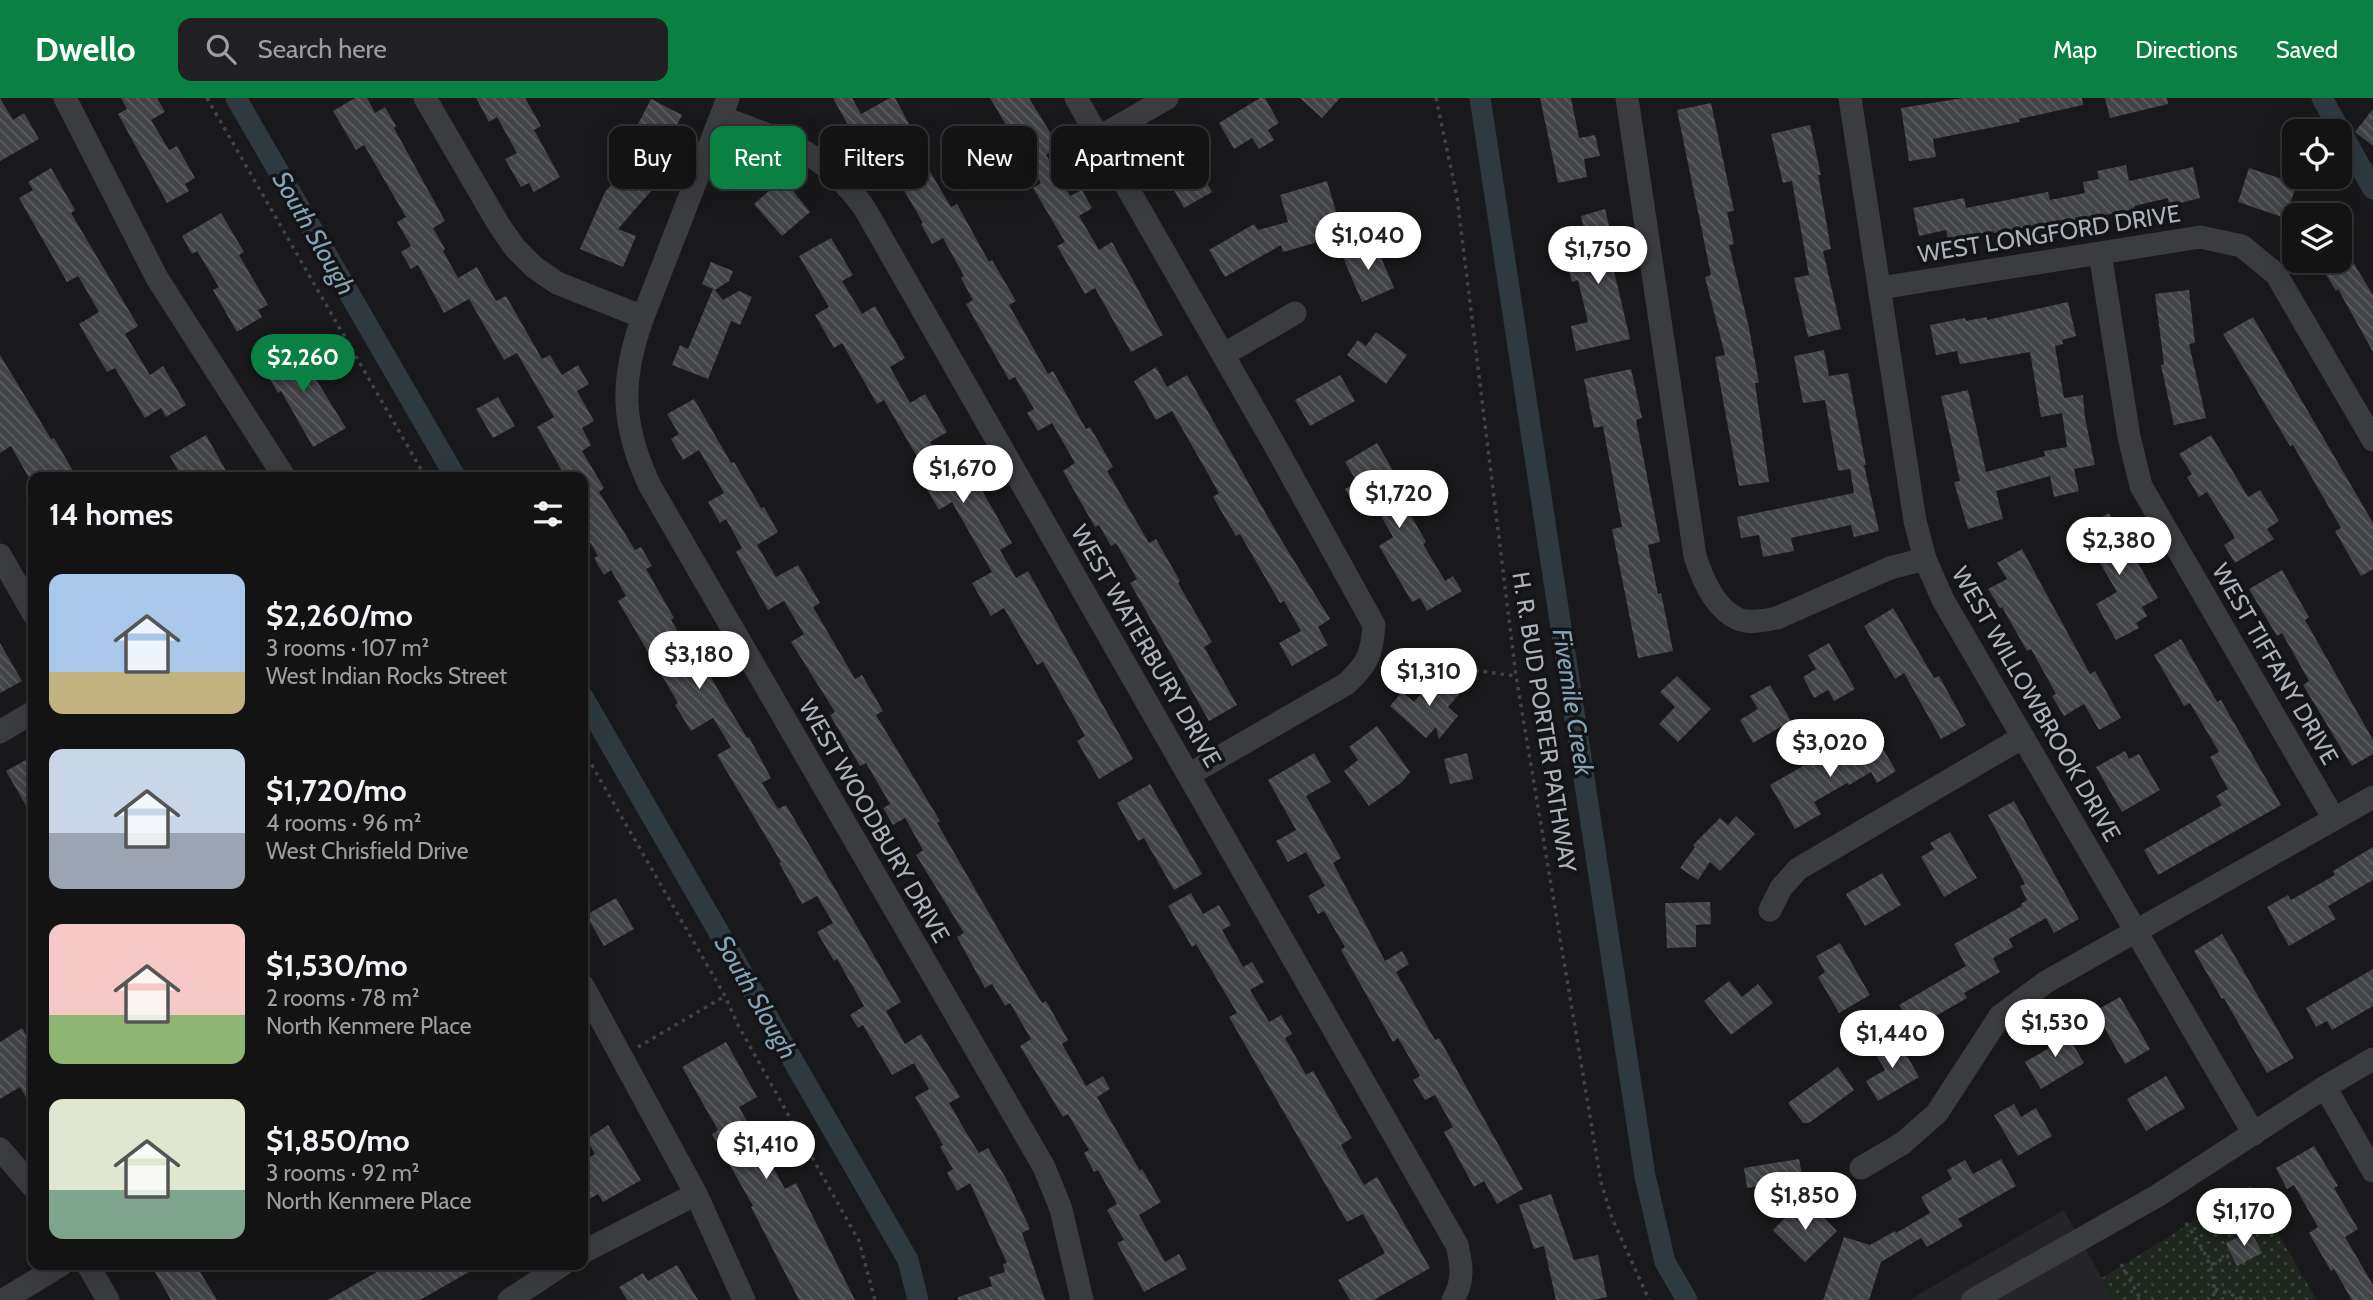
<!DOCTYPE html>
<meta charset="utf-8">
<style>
body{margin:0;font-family:Cabin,sans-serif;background:#202022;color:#f1f3f6;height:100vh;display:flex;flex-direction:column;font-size:26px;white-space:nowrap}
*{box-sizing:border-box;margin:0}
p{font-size:23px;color:#9d9ea0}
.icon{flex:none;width:38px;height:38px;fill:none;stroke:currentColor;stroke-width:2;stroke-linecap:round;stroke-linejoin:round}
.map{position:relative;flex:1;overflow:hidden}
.side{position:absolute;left:28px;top:374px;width:560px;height:798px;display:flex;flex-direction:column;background:#131314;border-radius:14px;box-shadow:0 7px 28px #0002,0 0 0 2px #323234}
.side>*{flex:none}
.hud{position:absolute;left:609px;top:28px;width:665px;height:63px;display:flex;gap:14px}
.fabs{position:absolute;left:2282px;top:21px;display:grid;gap:14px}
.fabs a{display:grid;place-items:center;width:70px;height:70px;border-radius:14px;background:#131314;box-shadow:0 7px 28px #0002,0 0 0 2px #323234;font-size:35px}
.price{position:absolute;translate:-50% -60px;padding:0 16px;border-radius:24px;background:#fff;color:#222;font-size:23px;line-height:46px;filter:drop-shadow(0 2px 4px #0008)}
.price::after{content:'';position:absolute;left:50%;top:42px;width:21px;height:16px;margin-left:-10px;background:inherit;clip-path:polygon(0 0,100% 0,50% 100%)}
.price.active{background:#0b8043;color:#fff}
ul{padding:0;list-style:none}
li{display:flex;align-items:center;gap:21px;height:175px;padding:0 21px}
li span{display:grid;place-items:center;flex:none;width:196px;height:140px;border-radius:14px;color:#555}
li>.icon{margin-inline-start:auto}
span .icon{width:84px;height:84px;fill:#fffc;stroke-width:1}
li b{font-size:30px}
h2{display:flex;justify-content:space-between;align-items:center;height:84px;padding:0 21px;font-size:30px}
.chip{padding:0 24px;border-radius:14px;background:#131314;box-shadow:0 7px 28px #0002,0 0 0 2px #323234;font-size:24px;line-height:63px}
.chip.active{background:#0b8043;color:#fff}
header{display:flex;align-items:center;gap:42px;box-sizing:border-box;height:98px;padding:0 35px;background:#0b8043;color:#fff}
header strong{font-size:33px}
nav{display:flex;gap:38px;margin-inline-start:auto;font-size:24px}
.search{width:490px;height:63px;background:#202022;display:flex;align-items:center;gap:18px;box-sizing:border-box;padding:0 24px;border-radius:14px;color:#9d9ea0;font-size:26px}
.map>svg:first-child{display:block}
</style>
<header>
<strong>Dwello</strong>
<div class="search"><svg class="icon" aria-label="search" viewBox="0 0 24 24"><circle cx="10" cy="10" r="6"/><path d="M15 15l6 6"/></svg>Search here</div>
<nav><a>Map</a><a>Directions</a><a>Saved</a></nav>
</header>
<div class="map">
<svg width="2373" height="1202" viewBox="0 0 2373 1202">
<defs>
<pattern id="park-dots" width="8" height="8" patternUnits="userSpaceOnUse" patternTransform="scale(1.75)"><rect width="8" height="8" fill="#1f271f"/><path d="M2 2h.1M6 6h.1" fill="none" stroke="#3d443e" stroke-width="1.8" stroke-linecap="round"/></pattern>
<pattern id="building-back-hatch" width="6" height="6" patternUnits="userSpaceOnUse" patternTransform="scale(1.75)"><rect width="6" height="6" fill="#434448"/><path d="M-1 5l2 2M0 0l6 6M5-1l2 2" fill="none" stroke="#5b5d60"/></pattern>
</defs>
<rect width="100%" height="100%" fill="#19191b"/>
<path fill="#252528" d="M2064,1112L2114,1202H1909Z"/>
<path fill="url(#park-dots)" d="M2250,1088L2317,1202H2114L2102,1180Z"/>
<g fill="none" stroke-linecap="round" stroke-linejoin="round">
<path stroke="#2e3a40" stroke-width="21" d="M236,0L456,380
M1480,0L1645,1078L1665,1164L1687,1202
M2322,0L2373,91
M583,599L908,1162L918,1202"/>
</g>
<path fill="url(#building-back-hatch)" d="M0,0L13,22L24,15L39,41L0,63Z
M121,0H157L165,14L151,22L169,52L177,48L195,80L185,86L189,93L167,105L118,16L127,11Z
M355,0H367L375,15L385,9L396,28L394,30L445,123L433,130L445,151L443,153L458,180L477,169L496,203L506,198L542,261L550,257L562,277L578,267L589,286L577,293L594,323L582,330L591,347L582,353L604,390L599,394L635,452L641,449L652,468L646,471L674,520L671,522L692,557L700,553L711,571L707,573L747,640L749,639L771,680L762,685L778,711L786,707L901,904L886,913L905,946L921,936L960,999L949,1005L966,1034L979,1055L988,1050L1008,1084L1030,1131L1022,1135L1045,1202H958V1199L992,1188L989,1179L1005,1174L1003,1166L1007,1165L970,1085L957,1093L947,1075L953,1071L940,1049L943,1047L915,999L929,991L914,965L892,977L863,927L858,930L850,917L864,908L837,861L834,863L817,834L833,825L817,798L802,806L779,765L781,764L717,657L731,649L713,620L691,633L675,607L678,605L618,503L626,498L611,472L604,477L594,460L598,458L583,432V380H566L537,329L554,319L517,255L504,262L469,201L444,215L418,167L411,171L401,154L411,148L397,124L406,119L364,47L356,52L333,13Z
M476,0H525L541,28L534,32L560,79L534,94L529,85L521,89L505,61L517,55L497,19L489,24Z
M833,0H852L861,16L890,0H895L915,37L910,40L951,109L957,106L989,164L992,162L1016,203L1009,207L1048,276L1053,273L1086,331L1090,329L1113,369L1107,373L1149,445L1156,441L1180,483L1178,485L1212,544L1204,549L1237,607L1209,623L1130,485L1137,481L1116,445L1111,448L1099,427L1095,429L1063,373L1075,365L1052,325L1038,333L1027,315L1034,311L1015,279L1009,282L966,206L973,202L961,180L964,178L943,140L932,146L921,126L923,125L890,68L895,65L875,29L855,40Z
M990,0H1029L1059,49L1046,57L1070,98L1082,92L1092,110L1079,118L1099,152L1112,144L1163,237L1131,254L1095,190L1085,196L1057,148L1065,144L1033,90L1041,85Z
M1260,0H1265L1279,25L1268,32L1274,42L1259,51L1252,40L1234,51L1219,25Z
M1300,0H1340L1322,20Z
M1540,0H1571L1579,40L1595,37L1600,58L1584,61L1587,79L1558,85Z
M1963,0H2082L2083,7L2019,21L2020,24L1933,41L1936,59L1909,63L1901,10Z
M2105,0H2167L2168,6L2110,20Z
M651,1L682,17L663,55L634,40V34Z
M1711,5L1734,113L1727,114L1734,146L1729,147L1749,230L1759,285H1755L1769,384L1739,388L1715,259L1725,257L1705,179L1711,177L1677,12Z
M2373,11V48L2355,34Z
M1810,27L1821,77H1818L1831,151L1823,153L1841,231L1808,239L1794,180L1809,177L1792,83L1783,85L1771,36Z
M1187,49L1212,94L1184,110L1159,65Z
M632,63L657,86L618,131L636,138L623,169L580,151L605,94Z
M2126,67L2129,83L2193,69L2200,100L2169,108L2168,100L2134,108L2135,111L2070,124V121L1994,135L1993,133L1948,142L1946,132L1919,138L1913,110L1964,100L1966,110L2048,94L2050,102L2085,95L2083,84L2099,81L2097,73Z
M51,70L75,112L71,115L138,228L125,236L150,277L163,268L186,307L166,319L161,310L145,320L115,270L107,274L79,226L99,214L78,178L67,184L19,100L33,92L28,84Z
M2249,70L2297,86L2285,120L2238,104Z
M783,81L810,114L782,138L754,106Z
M1327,83L1339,124L1314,132L1318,144L1283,154L1281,147L1225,179L1209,152L1254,126L1258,132L1288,124L1280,97Z
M1605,111L1620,172L1614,173L1630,241L1576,253L1571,228L1588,224L1578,182L1572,184L1564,153L1588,147L1581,118Z
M221,115L244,154L239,157L268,207L258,212L262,219L237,234L213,192L219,189L197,153L192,156L182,138Z
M831,140L853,177L842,183L862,216L875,208L905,260L890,269L910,305L925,296L947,334L930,344L950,378L968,368L1012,445L1000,452L1016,480L1028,473L1133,661L1099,681L1077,643L1085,638L1043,564L1037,567L1004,510L991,518L972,485L992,474L952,404L939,412L916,372L923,369L884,302L877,306L842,245L834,250L815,217L829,209L799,158Z
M1374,143L1394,190L1362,204L1342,157Z
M2340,143L2373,197V254L2338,191L2336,193L2318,163H2340Z
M711,164L733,173L729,183L715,192L723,202L739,193L752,199L740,227L731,223L708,281L672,267L680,247L688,251L713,191L702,186Z
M2189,192L2195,245L2189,246L2206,320L2174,327L2161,267L2164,266L2155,196Z
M2068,204L2076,238L2062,242L2063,246L2055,248L2064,300L2083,297L2085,320L2095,367L2074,371L2079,393L2054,399L2050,378L1996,393L2003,421L1968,431L1954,384L1960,383L1941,298L1968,292L1986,374L2045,358L2044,353L2067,349L2062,315L2041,319L2030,254L1960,266L1957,253L1936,257L1930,227L1965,220L1966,223L1987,219V222Z
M2253,219L2373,425V471L2361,478L2335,433L2341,430L2293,347L2290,348L2223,236Z
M1376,234L1407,257L1386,286L1347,257L1358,242L1366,248Z
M293,244L346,330L313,349L281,293L278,295L259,263Z
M1824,252L1829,278L1848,275L1866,367H1864L1879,433L1854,439L1851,427L1791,440L1794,453L1763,459L1759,437L1741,440L1737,419L1854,395L1850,371L1838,373L1825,302L1803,305L1794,258Z
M0,257L51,341L54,340L77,380H29L11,348L0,355Z
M1156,269L1167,289L1187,277L1277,435L1330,521L1318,529L1328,547L1292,568L1279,545L1301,533L1284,503L1280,505L1240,436L1236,438L1213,399L1219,395L1172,313L1156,322L1134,283Z
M1631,271L1642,320L1636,322L1660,444L1648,447L1658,496L1661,495L1673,553L1638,560L1612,431L1622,429L1603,328L1594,330L1584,281Z
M1340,277L1355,303L1310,328L1295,302Z
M498,299L515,328L493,340L476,311Z
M694,301L731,365L734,364L761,410L764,409L778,434L757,447L776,479L798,467L820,505L813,509L855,581L862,577L883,613L876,617L940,723L937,725L1009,850L1042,905L1046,903L1068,942L1062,946L1086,988L1103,978L1110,991L1097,999L1140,1073L1142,1071L1161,1104L1139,1117L1165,1164L1179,1156L1187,1171L1144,1194L1117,1145L1124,1142L1107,1112L1117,1106L1098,1072L1094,1074L1084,1055L1089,1052L1068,1016L1063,1019L1020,948L1031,941L1010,905L1005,908L992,886L985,890L957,839L964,835L916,757L923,752L905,720L893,727L883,710L890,706L866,665L860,668L830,617L835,614L791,544L804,536L784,503L768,512L756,491L736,454L742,450L726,421L720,425L708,404L724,395L699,352L683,362L671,341L679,336L667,316Z
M206,337L230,380H182L170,358Z
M2211,337L2248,399L2260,392L2279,423L2267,431L2274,441L2235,465L2224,447L2235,440L2207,394L2199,399L2187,379L2192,376L2179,356Z
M1377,345L1399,383L1393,386L1426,444L1423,446L1445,483L1453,478L1462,493L1427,513L1420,500L1412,504L1379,448L1393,439L1370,399L1355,408L1345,391L1357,384L1345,364Z
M2109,415L2158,500L2142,509L2147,518L2136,525L2139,530L2116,542L2096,506L2117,494L2080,431Z
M2022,451L2090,576L2095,573L2121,620L2099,632L2084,606L2064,618L2052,598L2056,596L2031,551L2027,553L2002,509L2000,510L1988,491L2007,481L1997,465Z
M2282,472L2309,519L2305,522L2373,642V656L2352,668L2303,587L2309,583L2282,535L2277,538L2249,491Z
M1893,510L1934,580L1939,578L1966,627L1941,641L1904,575L1895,581L1864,528Z
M2181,541L2217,604L2221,602L2281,707L2158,777L2144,752L2222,707L2216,698L2228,691L2210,659L2219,654L2190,605L2184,608L2154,557Z
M0,545L22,583L0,595Z
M1829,545L1855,591L1834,603L1828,592L1814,600L1803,579L1816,571L1808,557Z
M1437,576L1460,595L1448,609L1458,618L1439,641L1436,629L1426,640L1390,608L1402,594L1414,604Z
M1677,578L1711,611L1678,644L1659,626L1675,609L1660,594Z
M1770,587L1791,623L1753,645L1740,622L1758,611L1750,598Z
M1377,628L1410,674L1402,684L1369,708L1344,673L1358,662L1349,649Z
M1874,636L1896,673L1877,685L1871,674L1849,687L1847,685L1814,704L1821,716L1795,731L1770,687L1815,661L1818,668Z
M2125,653L2129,661L2139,656L2160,692L2122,714L2096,669Z
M1314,655L1331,684L1306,698L1341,760L1333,765L1385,863L1402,853L1409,866L1396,874L1435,942L1439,940L1523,1091L1497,1106L1484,1083L1474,1089L1444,1034L1453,1029L1435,997L1425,1002L1413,982L1420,978L1398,940L1393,944L1341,852L1345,849L1324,813L1318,816L1308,798L1325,788L1306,754L1288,764L1276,743L1296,732L1268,682Z
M1467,655L1473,681L1450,686L1444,661Z
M33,658V720L6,673Z
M1150,686L1202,776L1174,792L1144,740L1138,743L1117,705Z
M2014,703L2079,821L2054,835L2046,820L2009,841L2013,849L1993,860L2000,874L1964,895L1967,900L1913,931L1899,907L1966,868L1954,846L2022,808L2021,806L2027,802L2020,788L2025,786L1988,717Z
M1736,718L1755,736L1720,773L1710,764L1698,782L1680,770L1695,749L1693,747L1720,720L1728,727Z
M1950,734L1977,780L1944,799L1921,759L1934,751L1930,745Z
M2373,749V782L2328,808L2336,821L2289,848L2267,809L2288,797L2291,802L2335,777L2333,773Z
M1882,775L1901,807L1865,828L1846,796Z
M1191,795L1203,816L1219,807L1231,827L1222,832L1243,869L1252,864L1264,884L1250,892L1269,924L1281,917L1292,936L1285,940L1306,977L1313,973L1352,1040L1341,1047L1364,1087L1377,1079L1430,1170L1374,1202H1350L1338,1182L1385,1155L1363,1116L1347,1124L1229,919L1237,915L1196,846L1192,849L1168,808Z
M616,800L634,831L604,848L586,817Z
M1710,804L1711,826L1696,827V849L1667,850L1665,805Z
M2222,836L2294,960L2267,975L2224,900L2222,901L2194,853Z
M1840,845L1870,897L1839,915L1818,879L1825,874L1816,858Z
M2373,871V908L2332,932L2327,923L2316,929L2306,910Z
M1729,883L1742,899L1758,886L1773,905L1731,937L1704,903Z
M2120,899L2150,951L2125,966L2095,913Z
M2063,929L2084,965L2041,991L2025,964L2049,950L2044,940Z
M22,930L33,948V1012L20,989L0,1001V944Z
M1896,939L1919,979L1878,1003L1866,983L1885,972L1873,952Z
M726,944L757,999L739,1009L785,1091L796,1085L855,1202H799L751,1109L753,1108L712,1036L718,1032L682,969Z
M1838,969L1854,992L1809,1025H1803L1788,1005Z
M2166,978L2185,1010L2146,1033L2127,1001Z
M2014,1006L2021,1019L2036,1010L2052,1038L2018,1058L1994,1017Z
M608,1027L641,1082L603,1104L598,1096L583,1105V1063L595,1056L586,1041Z
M2314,1048L2338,1088L2334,1090L2358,1131L2345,1139L2373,1187V1202H2352L2334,1171L2331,1173L2309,1135L2318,1129L2294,1087L2287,1091L2276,1070Z
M1799,1061L1803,1081L1747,1090L1744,1070Z
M2001,1061L2016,1088L1958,1121L1963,1128L1927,1149L1921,1140L1881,1164L1869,1202H1823L1844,1139L1870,1147L1895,1133L1896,1135L1930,1115L1921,1099L1952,1081L1947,1072L1965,1062L1973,1076Z
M1551,1096L1574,1162L1598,1157L1607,1199L1593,1202H1556L1544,1148L1534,1151L1519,1107Z
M1799,1106L1813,1121L1819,1115L1837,1133L1805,1164L1773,1132Z
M2251,1133L2262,1155L2237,1168L2226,1145Z
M151,1167H196L217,1202H171Z
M389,1167H481L420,1202H328Z
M677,1167L698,1202H627L619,1189L643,1175L648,1183Z"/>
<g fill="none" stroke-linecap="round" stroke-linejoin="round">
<path stroke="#404347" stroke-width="3.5" stroke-dasharray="3.5 5" stroke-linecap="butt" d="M207,0L426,380
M1436,0L1457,99L1516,578L1601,1084L1612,1120L1649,1202
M1391,561L1516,578
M583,652L725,898L738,927L859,1143L875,1202
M638,949L725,898
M2186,1125C2202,1150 2218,1171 2213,1202
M2121,1166L2141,1202
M2211,1167L2232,1156
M2215,1191L2247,1202"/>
<path stroke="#3a3c40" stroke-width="23" d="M65,0L157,180L285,380
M425,0L499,127L515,150L534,169L557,185L643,219C620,282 621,327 650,388L1044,1069L1061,1111L1082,1202
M1076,0L1273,344L1374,527C1372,556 1368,566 1346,586L1190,676
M1627,0L1695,458C1702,480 1715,511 1738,521C1750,526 1765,522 1777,520L1890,470L1925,461
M1850,0L1915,423L1925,461L1943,502L2254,1036
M721,19C786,44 823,52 865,111L1457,1147C1462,1168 1464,1183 1453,1202
M1098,40L1167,0
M2100,155L2129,339L2141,388L2334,721
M1880,190L2200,139L2242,148L2276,176L2373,342
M643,219L728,0
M1223,257L1295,215
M0,457L33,515
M0,634L33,614
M1770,812L1781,790L1798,771L2023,639
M583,888L696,1096L744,1202
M2325,989L2373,1073
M0,1051L33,1089
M1861,1070L1903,1045L1937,1015L2000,918L2046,884L2373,699
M583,1154L696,1096
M88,1167L108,1202
M5,1201L61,1167
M509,1202L562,1167
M1973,1202L2157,1098L2325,989L2373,961"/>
</g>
<g text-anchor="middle" stroke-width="7" stroke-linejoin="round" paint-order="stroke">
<g font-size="24" fill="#abb2bb" stroke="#141416">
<text transform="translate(2049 136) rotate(-9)" y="8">WEST LONGFORD DRIVE</text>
<text transform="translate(1146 548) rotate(60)" y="8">WEST WATERBURY DRIVE</text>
<text transform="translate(2275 566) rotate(60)" y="8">WEST TIFFANY DRIVE</text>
<text transform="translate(2036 606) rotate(60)" y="8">WEST WILLOWBROOK DRIVE</text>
<text transform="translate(1544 624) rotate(81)" y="8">H. R. BUD PORTER PATHWAY</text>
<text transform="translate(874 723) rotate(60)" y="8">WEST WOODBURY DRIVE</text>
</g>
<g font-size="26" font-style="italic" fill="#82a4b6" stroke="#141416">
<text transform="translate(314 135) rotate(60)" y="9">South Slough</text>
<text transform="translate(1573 604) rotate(81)" y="9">Fivemile Creek</text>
<text transform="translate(756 899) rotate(60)" y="9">South Slough</text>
</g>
</g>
</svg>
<div class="fabs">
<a><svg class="icon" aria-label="locate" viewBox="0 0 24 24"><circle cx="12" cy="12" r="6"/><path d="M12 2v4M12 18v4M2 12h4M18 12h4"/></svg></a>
<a><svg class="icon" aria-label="layers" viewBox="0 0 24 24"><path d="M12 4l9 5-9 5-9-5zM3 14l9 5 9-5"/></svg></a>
</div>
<b class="price" style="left:1368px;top:174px">$1,040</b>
<b class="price" style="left:1598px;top:188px">$1,750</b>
<b class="price active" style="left:303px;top:296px">$2,260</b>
<b class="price" style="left:963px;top:407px">$1,670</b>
<b class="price" style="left:1399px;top:432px">$1,720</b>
<b class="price" style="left:2119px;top:479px">$2,380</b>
<b class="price" style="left:699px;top:593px">$3,180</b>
<b class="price" style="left:1429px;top:610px">$1,310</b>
<b class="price" style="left:1830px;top:681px">$3,020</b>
<b class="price" style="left:2055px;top:961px">$1,530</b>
<b class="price" style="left:1892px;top:972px">$1,440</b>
<b class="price" style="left:766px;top:1083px">$1,410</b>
<b class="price" style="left:1805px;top:1134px">$1,850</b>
<b class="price" style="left:2244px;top:1150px">$1,170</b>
<div class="hud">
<a class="chip">Buy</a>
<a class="chip active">Rent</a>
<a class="chip">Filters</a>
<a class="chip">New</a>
<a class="chip">Apartment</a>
</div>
<section class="side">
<h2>14 homes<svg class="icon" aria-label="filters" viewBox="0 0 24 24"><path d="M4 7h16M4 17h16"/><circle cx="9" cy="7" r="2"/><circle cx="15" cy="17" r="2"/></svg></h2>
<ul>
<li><span style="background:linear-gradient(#a9c7e8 70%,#c2b280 0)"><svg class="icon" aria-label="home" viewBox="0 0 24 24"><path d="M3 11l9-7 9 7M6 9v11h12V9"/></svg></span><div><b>$2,260/mo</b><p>3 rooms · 107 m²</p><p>West Indian Rocks Street</p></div></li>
<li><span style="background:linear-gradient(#c9d6e8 60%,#9aa5b1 0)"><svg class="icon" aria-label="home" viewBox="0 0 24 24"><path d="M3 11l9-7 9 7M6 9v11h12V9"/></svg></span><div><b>$1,720/mo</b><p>4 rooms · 96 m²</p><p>West Chrisfield Drive</p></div></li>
<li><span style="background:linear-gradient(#f6c9c9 65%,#8fb573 0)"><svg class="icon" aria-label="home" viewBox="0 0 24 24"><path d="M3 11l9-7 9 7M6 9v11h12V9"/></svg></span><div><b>$1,530/mo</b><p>2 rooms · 78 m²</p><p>North Kenmere Place</p></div></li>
<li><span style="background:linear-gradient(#dfe7d0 65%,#7fa58c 0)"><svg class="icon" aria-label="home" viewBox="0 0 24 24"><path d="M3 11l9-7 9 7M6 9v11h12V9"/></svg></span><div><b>$1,850/mo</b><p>3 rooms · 92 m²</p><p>North Kenmere Place</p></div></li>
</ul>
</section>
</div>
